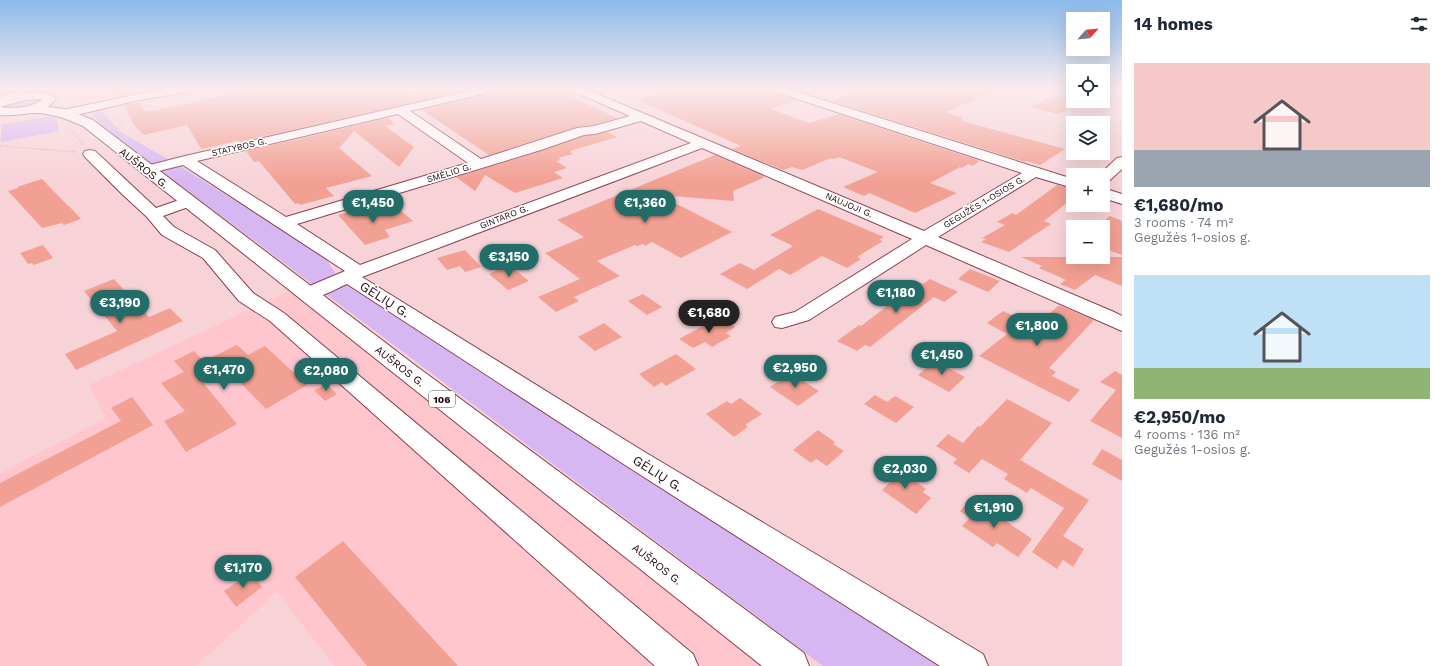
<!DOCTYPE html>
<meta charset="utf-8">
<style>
body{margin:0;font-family:"Work Sans",sans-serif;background:#f6f6f7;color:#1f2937;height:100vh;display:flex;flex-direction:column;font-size:15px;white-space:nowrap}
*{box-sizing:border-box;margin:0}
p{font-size:13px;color:#747a83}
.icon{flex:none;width:22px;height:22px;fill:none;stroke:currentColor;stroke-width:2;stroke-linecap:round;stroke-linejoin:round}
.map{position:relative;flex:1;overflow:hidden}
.drawer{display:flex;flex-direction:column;background:#fff;width:320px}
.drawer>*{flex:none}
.needle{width:26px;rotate:63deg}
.fabs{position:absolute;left:1066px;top:12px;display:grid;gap:8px}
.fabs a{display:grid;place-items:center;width:44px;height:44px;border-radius:0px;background:#fff;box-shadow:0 4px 16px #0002;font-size:20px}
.price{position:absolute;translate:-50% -34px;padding:0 9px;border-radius:14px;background:#236d69;color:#fff;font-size:13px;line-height:26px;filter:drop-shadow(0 1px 2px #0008)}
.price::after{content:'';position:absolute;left:50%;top:24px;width:12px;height:9px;margin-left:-6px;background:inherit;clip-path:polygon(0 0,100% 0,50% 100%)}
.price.selected{background:#222;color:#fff}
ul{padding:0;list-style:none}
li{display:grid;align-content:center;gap:8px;height:212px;padding:0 12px}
li span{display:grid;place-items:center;height:124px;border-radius:0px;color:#555}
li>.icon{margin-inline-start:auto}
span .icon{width:72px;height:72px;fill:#fffc;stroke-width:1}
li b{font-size:17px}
h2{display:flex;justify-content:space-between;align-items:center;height:48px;padding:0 12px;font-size:17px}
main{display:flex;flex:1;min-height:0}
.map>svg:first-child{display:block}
</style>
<main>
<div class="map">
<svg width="1122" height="666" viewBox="0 0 1122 666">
<rect width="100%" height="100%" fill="#f7d3d8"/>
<path fill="#ffc6ce" d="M74,88H158L159,91L83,104L69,102L59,91Z
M289,291L767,666H334L277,592L196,666H0V473L106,418L89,385Z"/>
<path fill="#d7b7f1" d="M40,98L43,101L24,108H2L1,107L6,103Z
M100,108L119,131L178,165L323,255L336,274L947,666H823L109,132L88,111Z
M56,115L59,131L1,142V125Z"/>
<path fill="#f2a093" d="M115,88H132L135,93L120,97Z
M262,88H398L411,96L449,88L470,89L239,142L238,141L201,149L187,125L144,135L134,125L124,105L139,102L146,112Z
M526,88H568L572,93L571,96L617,118L594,125L577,127L489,155L422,110L483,95L487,97Z
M682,88H764L770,91L796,100L771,109L809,123L839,114L980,161L972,166L968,164L962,168L960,167L930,183L957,193L915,213L869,193L864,196L843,187L878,172L839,157L834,159L831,158L802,170L792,167L783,170L732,149L741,146L637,100Z
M857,88H1003L945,112L964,118L961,119L963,120L962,121L1065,149L1040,165L1026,161L1025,162L832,101L856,92Z
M1056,95L1083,103L1058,114L1030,107Z
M388,118L395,124L385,126L414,147L399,167L354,131L339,148L372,176L326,188L334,196L300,205L298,203L295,204L259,161L254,162L246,151Z
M607,132L617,137L570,151L573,154L558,158L561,160L556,161L567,168L554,172L563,178L515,193L485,175L475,191L456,177L541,151L584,136Z
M715,155L765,177L733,191L734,201L659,195L732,232L681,258L652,242L645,246L643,244L637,246L635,245L597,261L620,276L574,297L579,301L556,312L538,297L580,279L545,253L584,237L557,220Z
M42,179L68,206H69L81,219L64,225L62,223L42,228L8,191L18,188L17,187Z
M1057,185L1073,189V198L1044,221L1051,224L1009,252L981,242L986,239L982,238L1005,225L997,222L1012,213L1016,215Z
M364,208L373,217L399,209L413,221L385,230L390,237L365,245L338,215Z
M818,209L884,237L879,240L883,241L857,257L861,259L847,268L822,256L790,275L779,269L747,289L720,274L740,263L754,270L793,246L770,235Z
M1110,216L1122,221V255L1103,248V222Z
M43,245L53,258L34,265L32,263L28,264L20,253Z
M465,250L481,267L465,272L460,266L447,270L437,258Z
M1021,257H1122V286L1095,275L1075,290L1060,284L1066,280L1039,268L1042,266Z
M509,265L518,272L529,281L508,290L489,274Z
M970,269L1000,281L988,292L958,279Z
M114,279L149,317L170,308L183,321L76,370L65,354L117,331L84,291Z
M930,279L958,292L944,302L934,297L870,347L865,345L857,351L837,341L859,325L861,326L919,282L923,284Z
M643,294L662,307L647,315L628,301Z
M1059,305L1094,320L1049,368L1056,372L1052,376L1080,390L1069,402L979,356L1007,334L987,323L1003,311L1034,325L1043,316L1046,317Z
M723,319L735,327L726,333L731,336L712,347L705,342L693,348L679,339L710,322L714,324Z
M604,323L622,337L595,351L578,337Z
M237,345L248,355L265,346L307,385L266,409L225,367L200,379L237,424L186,452L164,421L185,411L161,383L184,372L174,361L194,351L204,361Z
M676,354L696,369L666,386L662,382L654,387L639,374Z
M937,362L965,377L949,392L918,375L931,364L934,365Z
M1115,371L1122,375V438L1090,421L1116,390L1100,382Z
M791,373L819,391L798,406L770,387Z
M327,384L337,394L325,401L314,390Z
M875,395L887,402L895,396L914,407L896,423L864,404Z
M132,397L153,425L0,507V483L121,421L111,408Z
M740,398L762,414L745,425L748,427L734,437L706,414L727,401L731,404Z
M1007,399L1052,423L1020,460L1089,500L1063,536L1084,549L1073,567L1063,560L1057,569L1032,552L1064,508L1031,488L1027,493L1004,479L1008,474L982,459L969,473L953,463L957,459L936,446L948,434L963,443L978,426L980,427Z
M818,430L835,442L833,444L844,451L827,466L816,459L811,463L793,450Z
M1102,449L1122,460V481L1092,464Z
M892,465L926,489L923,492L931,498L916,514L882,490L891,481L881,474Z
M972,498L1032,539L1018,557L997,543L993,547L962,526L970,518L960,511Z
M343,541L458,666H367L295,577Z
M251,572L262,587L236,607L224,591Z"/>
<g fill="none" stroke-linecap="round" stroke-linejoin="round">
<defs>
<path id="lane" d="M31,88H39L0,101V97Z"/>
<path id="street" d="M174,88H198L193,91L139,100L68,117L64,116L62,113L64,110L68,109L139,94Z
M481,88H500L499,90L410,111L481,159L577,128L594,126L630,116L570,90L569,88H583L924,231L1022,173L770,90L769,88H785L1073,179V188L1036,177L938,237L1114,312L1122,316V331L926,245L809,320L782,328L775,327L772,322L775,317L795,312L912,239L702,148L362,277L643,451L983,654L988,666H940L625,465L347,284C333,290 315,302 300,298L297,294L300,290L345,271L183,165L147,174L142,173L140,170L142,167L185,156ZM398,114L468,163L286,217L197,161ZM641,121L691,143L360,265L297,224L541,150L584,135L595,134Z
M90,150L95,151L156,208L188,197L194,199L196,202L194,205L163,216L174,227L215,250L253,293L284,313L693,654L698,666H655L270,321L239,301L203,258L162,235L147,217L122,194L85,157L83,154L85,151Z
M1122,157V169L1108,182L1103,183V175H1099L1117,158Z
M1103,188L1122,194V204L1103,198Z"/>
<path id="primary" d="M40,92L50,94L56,99L48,107L65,109L93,120L412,363L804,653L809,666H762L83,126C67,119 50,112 32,113C21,114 11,116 0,115V107C15,109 31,108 43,99L26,100L0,107V99L26,93Z"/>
</defs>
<use href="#lane" stroke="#89404f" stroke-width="2"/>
<use href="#street" stroke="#89404f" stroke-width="2"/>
<use href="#primary" stroke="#89404f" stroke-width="2"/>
<path stroke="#ac8a90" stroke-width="1.5" stroke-dasharray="0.5 2" stroke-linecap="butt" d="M206,89L213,88
M58,91L63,88
M60,93L73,90L72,88
M113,115L123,126
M116,127L123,126
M73,132L83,144
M0,146L76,152"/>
<use href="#lane" fill="#fff" fill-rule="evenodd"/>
<use href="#street" fill="#fff" fill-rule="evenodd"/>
<use href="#primary" fill="#fff" fill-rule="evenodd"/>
</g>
<linearGradient id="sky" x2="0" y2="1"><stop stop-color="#8abbeb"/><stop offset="0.49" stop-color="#fbebed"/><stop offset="1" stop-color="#fbebed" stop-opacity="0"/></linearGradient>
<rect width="1122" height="181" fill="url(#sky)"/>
<g text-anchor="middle" stroke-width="3.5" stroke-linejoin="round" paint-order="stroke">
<g font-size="9" fill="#22060c" stroke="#fff">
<text transform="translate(239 147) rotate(-13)" y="3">STATYBOS G.</text>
<text transform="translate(449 173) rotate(-17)" y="3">SMĖLIO G.</text>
<text transform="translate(984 202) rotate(-31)" y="3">GEGUŽĖS 1-OSIOS G.</text>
<text transform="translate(849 205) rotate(23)" y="3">NAUJOJI G.</text>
<text transform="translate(504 217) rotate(-21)" y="3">GINTARO G.</text>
</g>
<rect fill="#fff" stroke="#645155" stroke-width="1" x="429" y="391" width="26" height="16" rx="3"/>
<g font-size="10" font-weight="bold" fill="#22060c">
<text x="442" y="403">106</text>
</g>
<g font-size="11" fill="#22060c" stroke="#fff">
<text transform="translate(144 168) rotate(38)" y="4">AUŠROS G.</text>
<text transform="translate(400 366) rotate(38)" y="4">AUŠROS G.</text>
<text transform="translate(657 564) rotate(38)" y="4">AUŠROS G.</text>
</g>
<g font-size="13" fill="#22060c" stroke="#fff">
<text transform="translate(385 299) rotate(32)" y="5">GĖLIŲ G.</text>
<text transform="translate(658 473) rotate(32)" y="5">GĖLIŲ G.</text>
</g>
</g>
</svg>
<div class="fabs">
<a><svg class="needle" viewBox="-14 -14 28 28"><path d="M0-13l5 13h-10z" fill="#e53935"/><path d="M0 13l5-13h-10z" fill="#747a83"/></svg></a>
<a><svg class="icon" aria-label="locate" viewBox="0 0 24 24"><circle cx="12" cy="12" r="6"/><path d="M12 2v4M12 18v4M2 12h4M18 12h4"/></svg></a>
<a><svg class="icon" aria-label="layers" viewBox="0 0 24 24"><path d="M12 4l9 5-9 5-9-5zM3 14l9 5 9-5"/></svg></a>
<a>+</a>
<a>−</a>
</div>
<b class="price" style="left:373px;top:224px">€1,450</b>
<b class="price" style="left:645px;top:224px">€1,360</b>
<b class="price" style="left:509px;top:278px">€3,150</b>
<b class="price" style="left:896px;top:314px">€1,180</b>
<b class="price" style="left:120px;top:324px">€3,190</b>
<b class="price selected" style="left:709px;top:334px">€1,680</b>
<b class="price" style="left:1037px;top:347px">€1,800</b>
<b class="price" style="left:942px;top:376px">€1,450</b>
<b class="price" style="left:795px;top:389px">€2,950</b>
<b class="price" style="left:224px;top:391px">€1,470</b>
<b class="price" style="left:326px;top:392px">€2,080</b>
<b class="price" style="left:905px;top:490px">€2,030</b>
<b class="price" style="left:994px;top:529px">€1,910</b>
<b class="price" style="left:243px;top:589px">€1,170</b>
</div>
<section class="drawer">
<h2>14 homes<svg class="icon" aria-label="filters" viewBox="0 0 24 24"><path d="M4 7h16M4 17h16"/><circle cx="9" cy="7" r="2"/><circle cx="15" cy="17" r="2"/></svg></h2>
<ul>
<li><span style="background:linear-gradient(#f6c9c9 70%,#9aa5b1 0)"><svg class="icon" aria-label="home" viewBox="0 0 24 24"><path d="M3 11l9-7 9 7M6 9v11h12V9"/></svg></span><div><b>€1,680/mo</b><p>3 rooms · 74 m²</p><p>Gegužės 1-osios g.</p></div></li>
<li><span style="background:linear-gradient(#bfe0f5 75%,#8fb573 0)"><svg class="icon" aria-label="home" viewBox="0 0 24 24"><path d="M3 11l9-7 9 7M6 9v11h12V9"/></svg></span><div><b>€2,950/mo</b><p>4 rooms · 136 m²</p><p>Gegužės 1-osios g.</p></div></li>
</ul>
</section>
</main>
